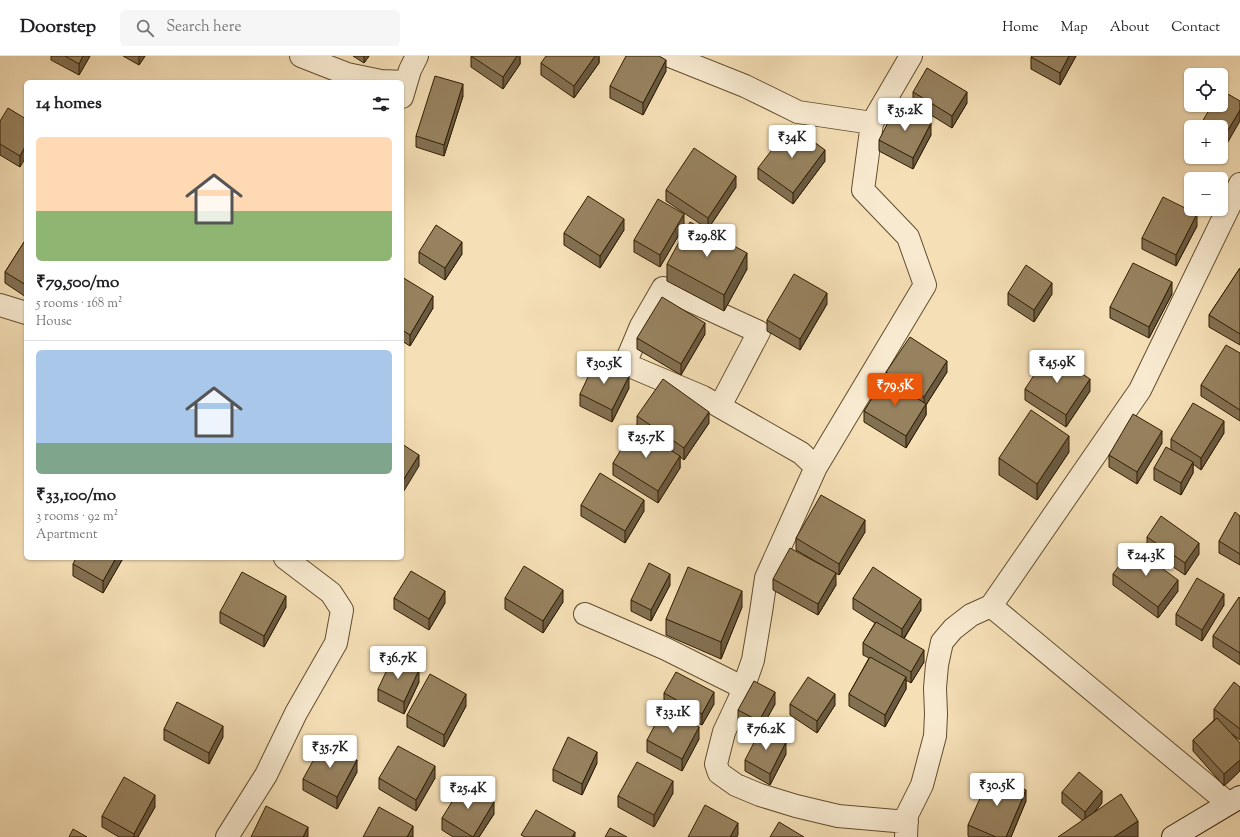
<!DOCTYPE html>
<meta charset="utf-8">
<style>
body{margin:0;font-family:"Sorts Mill Goudy",serif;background:#f6f6f6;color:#202124;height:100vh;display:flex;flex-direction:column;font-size:15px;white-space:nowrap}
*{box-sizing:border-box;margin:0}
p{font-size:13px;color:#757577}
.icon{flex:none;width:22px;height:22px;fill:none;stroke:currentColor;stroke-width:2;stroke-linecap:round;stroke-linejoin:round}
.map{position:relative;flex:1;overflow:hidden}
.side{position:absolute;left:24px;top:24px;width:380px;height:480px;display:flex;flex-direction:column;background:#fff;border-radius:6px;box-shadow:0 1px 3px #0004}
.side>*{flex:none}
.controls{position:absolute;left:1184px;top:12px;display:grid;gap:8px}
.controls a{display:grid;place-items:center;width:44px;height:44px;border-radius:6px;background:#fff;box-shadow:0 1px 3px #0004;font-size:20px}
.price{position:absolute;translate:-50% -34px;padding:0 9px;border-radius:4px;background:#fff;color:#222;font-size:13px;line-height:26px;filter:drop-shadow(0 1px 2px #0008)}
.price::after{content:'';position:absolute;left:50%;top:24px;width:12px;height:9px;margin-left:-6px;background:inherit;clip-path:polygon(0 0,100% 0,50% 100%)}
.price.active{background:#ea580c;color:#fff}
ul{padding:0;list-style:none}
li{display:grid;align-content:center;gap:8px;height:212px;padding:0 12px}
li+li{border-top:1px solid #e0e0e0}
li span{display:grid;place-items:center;height:124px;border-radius:6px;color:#555}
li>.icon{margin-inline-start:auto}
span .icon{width:72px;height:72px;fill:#fffc;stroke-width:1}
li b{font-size:17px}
h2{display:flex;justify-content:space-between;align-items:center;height:48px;padding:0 12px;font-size:17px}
header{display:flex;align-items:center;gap:24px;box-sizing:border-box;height:56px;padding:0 20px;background:#fff;border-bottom:1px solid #e0e0e0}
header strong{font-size:19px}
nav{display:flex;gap:22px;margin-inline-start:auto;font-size:14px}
.search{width:280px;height:36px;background:#f6f6f6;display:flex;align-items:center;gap:10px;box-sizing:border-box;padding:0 14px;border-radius:6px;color:#757577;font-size:15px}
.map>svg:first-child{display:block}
</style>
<header>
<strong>Doorstep</strong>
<div class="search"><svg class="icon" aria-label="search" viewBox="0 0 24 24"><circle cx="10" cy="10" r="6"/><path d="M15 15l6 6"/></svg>Search here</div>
<nav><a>Home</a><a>Map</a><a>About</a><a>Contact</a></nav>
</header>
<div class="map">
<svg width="1240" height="781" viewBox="0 0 1240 781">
<rect width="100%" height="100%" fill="#f5dfb6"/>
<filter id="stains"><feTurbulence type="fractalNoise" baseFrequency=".005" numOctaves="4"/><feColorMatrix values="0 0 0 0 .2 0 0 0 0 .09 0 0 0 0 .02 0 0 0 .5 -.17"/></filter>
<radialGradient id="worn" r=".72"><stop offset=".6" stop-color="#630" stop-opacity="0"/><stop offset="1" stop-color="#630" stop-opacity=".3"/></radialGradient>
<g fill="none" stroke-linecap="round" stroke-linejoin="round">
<defs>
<path id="minor" d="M301,0L347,18L381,25L406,26
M670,0L745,30L798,56L872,67L911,0
M402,41L410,14L417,0
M0,249L26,257
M720,350L759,276L663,232L641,270L625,308L703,341L801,397L816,411L766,522L761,556L753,604L739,644L724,676L716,708L719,717L736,729L760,739L796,750L838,760L907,766
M816,411L925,229L908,181L863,134L872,67
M585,558L666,593L744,632
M1228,747L991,550L1140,334L1240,128
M227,781L266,719L296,657L336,587L342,554L331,537L285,502
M906,781L907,759L922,729L935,680L936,658L935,632L937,609L942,586L953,573L971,559L991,550"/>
<path id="secondary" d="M1173,781L1240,741"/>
</defs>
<use href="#minor" stroke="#624e2e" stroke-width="24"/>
<use href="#secondary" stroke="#311d00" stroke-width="24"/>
<use href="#minor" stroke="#f8ead0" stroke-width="22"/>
<use href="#secondary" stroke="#f8ead0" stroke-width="22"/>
</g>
<path fill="#827052" stroke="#311d00" d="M51,0H90L79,19L51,4Z
M123,0H145L139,9Z
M353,0H369L364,7Z
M471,0H520V8L503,33L471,11Z
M599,0V7L574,42L541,19V7Z
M1076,0L1060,29L1031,13V1Z
M666,15L643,59L610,42V30Z
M913,36L967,47L952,72L913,48Z
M463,40L444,100L416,91V80Z
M26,63L20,111L0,99V65Z
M931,79L913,113L879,95V84Z
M825,105L793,148L758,123V112Z
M736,131L708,173L666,145V134Z
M684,170L660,211L634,196V184Z
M1197,170L1176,210L1142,193V182Z
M624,174L600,212L564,189V177Z
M26,183V241L5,227V216Z
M419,196L462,198L445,224L419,207Z
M667,208L747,213L724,255L667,225Z
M1240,212V289L1209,271V259Z
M402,221L433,252L410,290L402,285Z
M1008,237L1052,238L1034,266L1008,249Z
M1172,238L1149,282L1110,262V251Z
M827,248L800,294L767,275V264Z
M705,278L681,319L637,293V282Z
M1240,297V365L1201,340V329Z
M886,316H947L926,349V359L906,392L864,366V355L886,322Z
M629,332L612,366L580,350V338Z
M1025,333L1090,335L1066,371L1025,344Z
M637,360L709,367L684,404L680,401V412L658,447L613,419V407L672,395L637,371Z
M1224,377L1201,414L1193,408V417L1181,439L1154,424V412L1171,394V383Z
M1162,387L1137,428L1109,411V399Z
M1069,396L1037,444L999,419V402Z
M581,449L644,455L625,487L581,460Z
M1240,460V509L1219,497V485Z
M865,476L839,519L796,494V482Z
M1147,481L1199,498L1185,519L1147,493Z
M122,502V504L103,537L73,520V508Z
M1113,518L1178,535L1158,562L1113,529Z
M773,523L836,529L818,559L773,534Z
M670,529L651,565L631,555V544Z
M394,542L445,547L429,574L394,553Z
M505,542L563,546L543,577L505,553Z
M853,542L921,554L904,583L924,606L911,627L906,624V633L885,671L849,650V638L869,602L863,599V587L875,567L853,553Z
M1240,542V609L1213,591V580Z
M1224,549L1202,585L1176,569V558Z
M286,551L264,591L220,567V556Z
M742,551L721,603L666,579V563Z
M419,626L404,658L378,645V633Z
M1240,631V684L1232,678L1240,687V715L1224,730L1193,695V684L1214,664V653Z
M664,637L714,648L702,669L664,649Z
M775,648L759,677L738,666V654Z
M790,648L835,649L817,677L790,659Z
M466,650L444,691L407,671V659Z
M164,673L223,681L209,708L164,684Z
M699,683L682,715L647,696V684Z
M786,698L770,729L745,715V704Z
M597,707L582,739L553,725V713Z
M357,716L337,753L303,734V723Z
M379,722H435L416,755L379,733Z
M1062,736L1102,747L1095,756L1138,781L1082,764L1062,747Z
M673,737L654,771L618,751V740Z
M1026,745L1011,781H970L968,780V769Z
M155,751L138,781H119L102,771V760Z
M494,758L479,781H453L442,774V762Z"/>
<path fill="#6a5b42" stroke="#311d00" d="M83,0H90L79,19V8Z
M139,0H145L139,9Z
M364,0H369L364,7Z
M517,0H520V8L503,33V21Z
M595,0H599V7L574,42V30Z
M1069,0H1076L1060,29V17Z
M666,4V15L643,59V47Z
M463,28V40L444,100V89Z
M967,36V47L952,72V60Z
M1240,54V65L1221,98V86Z
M931,67V79L913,113V102Z
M26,89V101L20,111V100Z
M825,94V105L793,148V137Z
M736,120V131L708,173V162Z
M684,158V170L660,211V199Z
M1197,158V170L1176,210V199Z
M624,163V174L600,212V200Z
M462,186V198L445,224V212Z
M747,197V213L724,255V239Z
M1172,226V238L1149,282V271Z
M1052,227V238L1034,266V254Z
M827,237V248L800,294V283Z
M433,240V252L410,290V279Z
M705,267V278L681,319V308Z
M947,305V316L926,349V359L906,392V380L924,351V341Z
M629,320V332L612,366V354Z
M1090,323V335L1066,371V359Z
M709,356V367L684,404V392Z
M1224,365V377L1201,414V402Z
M1162,375V387L1137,428V416Z
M1069,380V396L1037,444V428Z
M419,399V410L402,438V426Z
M680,400V412L658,447V435Z
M1193,406V417L1181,439V427Z
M644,444V455L625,487V475Z
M865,464V476L839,519V508Z
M1199,487V498L1185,519V507Z
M116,502H122V504L103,537V525Z
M836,517V529L818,559V548Z
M670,518V529L651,565V554Z
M1178,524V535L1158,562V551Z
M563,534V546L543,577V565Z
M445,535V547L429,574V563Z
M742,535V551L721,603V586Z
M1224,538V549L1202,585V574Z
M286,540V551L264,591V580Z
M921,543V554L902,585V573Z
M924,594V606L911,627V616Z
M419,614V626L404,658V646Z
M906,621V633L885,671V659Z
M714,636V648L702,669V658Z
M775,636V648L759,677V665Z
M466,638V650L444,691V679Z
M835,638V649L817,677V665Z
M223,670V681L209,708V697Z
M699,671V683L682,715V703Z
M786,686V698L770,729V718Z
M597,696V707L582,739V728Z
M357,704V716L337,753V741Z
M1240,704V715L1224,730V718Z
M435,710V722L416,755V744Z
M673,725V737L654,771V759Z
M1026,734V745L1011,781H1006Z
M1102,735V747L1085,767V756Z
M155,739V751L138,781H134V778Z
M494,746V758L479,781H473Z
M1138,765V781H1114Z
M738,767V779L737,781H730Z
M413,770V781H407Z
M308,771V781H303Z
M575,776V781H572Z"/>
<path fill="#97825f" stroke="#311d00" d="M65,0H83L79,8Z
M471,0H517L503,21Z
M546,0H595L574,30L541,7Z
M626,0H659L666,4L643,47L610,30Z
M1032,0H1069L1060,17L1031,1Z
M927,12L967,36L952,60L913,36Z
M435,20L463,28L444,89L416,80Z
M1221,34L1240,45V54L1221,86V71H1199L1212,49H1221Z
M897,49L931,67L913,102L879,84Z
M8,52L26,63V89L20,100L0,88V65Z
M791,69L825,94L793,137L758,112Z
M694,92L736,120L708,162L666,134Z
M588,140L624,163L600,200L564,177Z
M1163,141L1197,158L1176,199L1142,182Z
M658,143L684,158L660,199L634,184Z
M690,166L747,197L724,239L667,208Z
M436,169L462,186L445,212L419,196Z
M26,183V229L5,216Z
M1133,207L1172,226L1149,271L1110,251Z
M1026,209L1052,227L1034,254L1008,237Z
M1240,212V278L1209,259Z
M794,218L827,237L800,283L767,264Z
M402,221L433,240L410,279L402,274Z
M662,241L705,267L681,308L637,282Z
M910,281L947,305L924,341L886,316Z
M1226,289L1240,297V354L1201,329Z
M1049,296L1090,323L1066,359L1025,333Z
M596,304L629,320L612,354L580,338Z
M885,322L926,348L906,380L864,355Z
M663,323L709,356L684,392L637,360Z
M1193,347L1224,365L1201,402L1171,383Z
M1031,354L1069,380L1037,428L999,402Z
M1133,358L1162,375L1137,416L1109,399Z
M634,372L680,400L658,435L613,407Z
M402,388L419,399L402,426Z
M1166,391L1193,406L1181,427L1154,412Z
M600,417L644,444L625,475L581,449Z
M821,439L865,464L839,508L796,482Z
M1235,456L1240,460V498L1219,485Z
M1161,460L1199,487L1185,507L1147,481Z
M1133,491L1178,524L1158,551L1113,518Z
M790,492L836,517L818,548L773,523Z
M76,502H116L103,525L73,508Z
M649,507L670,518L651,554L631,544Z
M524,510L563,534L543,565L505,542Z
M688,511L742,535L721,586L666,563Z
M873,511L921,543L902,573L853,542Z
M411,515L445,535L429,563L394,542Z
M242,516L286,540L264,580L220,556Z
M1197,522L1224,538L1202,574L1176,558Z
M1239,541L1240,542V597L1213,580Z
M876,566L924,594L911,616L863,587Z
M393,601L419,614L404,646L378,633Z
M870,601L906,621L885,659L849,638Z
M676,616L714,636L702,658L664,637Z
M430,618L466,638L444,679L407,659Z
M808,621L835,638L817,665L790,648Z
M754,625L775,636L759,665L738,654Z
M1234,626L1240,631V673L1214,653Z
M177,646L223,670L209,697L164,673Z
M664,652L699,671L682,703L647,684Z
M1217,662L1240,687V704L1224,718L1193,684Z
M761,673L786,686L770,718L745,704Z
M568,681L597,696L582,728L553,713Z
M324,685L357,704L337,741L303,723Z
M398,690L435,710L416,744L379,722Z
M637,706L673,725L654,759L618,740Z
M1079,716L1102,735L1085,756L1062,736Z
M991,718L1026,734L1006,781H996L968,769Z
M124,721L155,739L134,778L102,760Z
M463,728L494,746L473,781L442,762Z
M1121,738L1138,765L1114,781H1058Z
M705,749L738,767L730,781H688Z
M266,750L308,771L303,781H251Z
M379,751L413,770L407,781H363Z
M536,754L575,776L572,781H525L521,779Z
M779,766L804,781H770Z
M610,772L627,781H605Z
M73,773L87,781H69Z"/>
<rect width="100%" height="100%" filter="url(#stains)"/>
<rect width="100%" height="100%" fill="url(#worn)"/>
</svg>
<div class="controls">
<a><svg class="icon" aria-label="locate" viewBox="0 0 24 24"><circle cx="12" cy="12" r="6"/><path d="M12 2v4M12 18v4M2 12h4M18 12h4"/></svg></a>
<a>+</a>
<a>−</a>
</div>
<b class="price" style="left:905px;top:76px">₹35.2K</b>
<b class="price" style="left:792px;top:103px">₹34K</b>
<b class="price" style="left:707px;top:202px">₹29.8K</b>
<b class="price" style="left:1057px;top:328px">₹45.9K</b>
<b class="price" style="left:604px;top:329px">₹30.5K</b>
<b class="price active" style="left:895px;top:351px">₹79.5K</b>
<b class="price" style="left:646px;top:403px">₹25.7K</b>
<b class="price" style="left:1146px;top:521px">₹24.3K</b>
<b class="price" style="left:398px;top:624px">₹36.7K</b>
<b class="price" style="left:673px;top:678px">₹33.1K</b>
<b class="price" style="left:766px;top:695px">₹76.2K</b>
<b class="price" style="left:330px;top:713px">₹35.7K</b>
<b class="price" style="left:997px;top:751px">₹30.5K</b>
<b class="price" style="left:468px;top:754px">₹25.4K</b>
<section class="side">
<h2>14 homes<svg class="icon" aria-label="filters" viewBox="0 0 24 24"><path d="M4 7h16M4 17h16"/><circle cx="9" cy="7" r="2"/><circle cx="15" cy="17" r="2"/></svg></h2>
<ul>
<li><span style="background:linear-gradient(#ffd9b3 60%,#8fb573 0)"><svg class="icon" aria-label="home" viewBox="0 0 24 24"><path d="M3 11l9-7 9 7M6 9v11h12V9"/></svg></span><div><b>₹79,500/mo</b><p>5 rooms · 168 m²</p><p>House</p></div></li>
<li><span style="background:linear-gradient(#a9c7e8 75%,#7fa58c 0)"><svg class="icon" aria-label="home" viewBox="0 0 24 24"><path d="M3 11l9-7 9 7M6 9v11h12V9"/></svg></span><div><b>₹33,100/mo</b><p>3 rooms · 92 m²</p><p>Apartment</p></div></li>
</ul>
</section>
</div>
